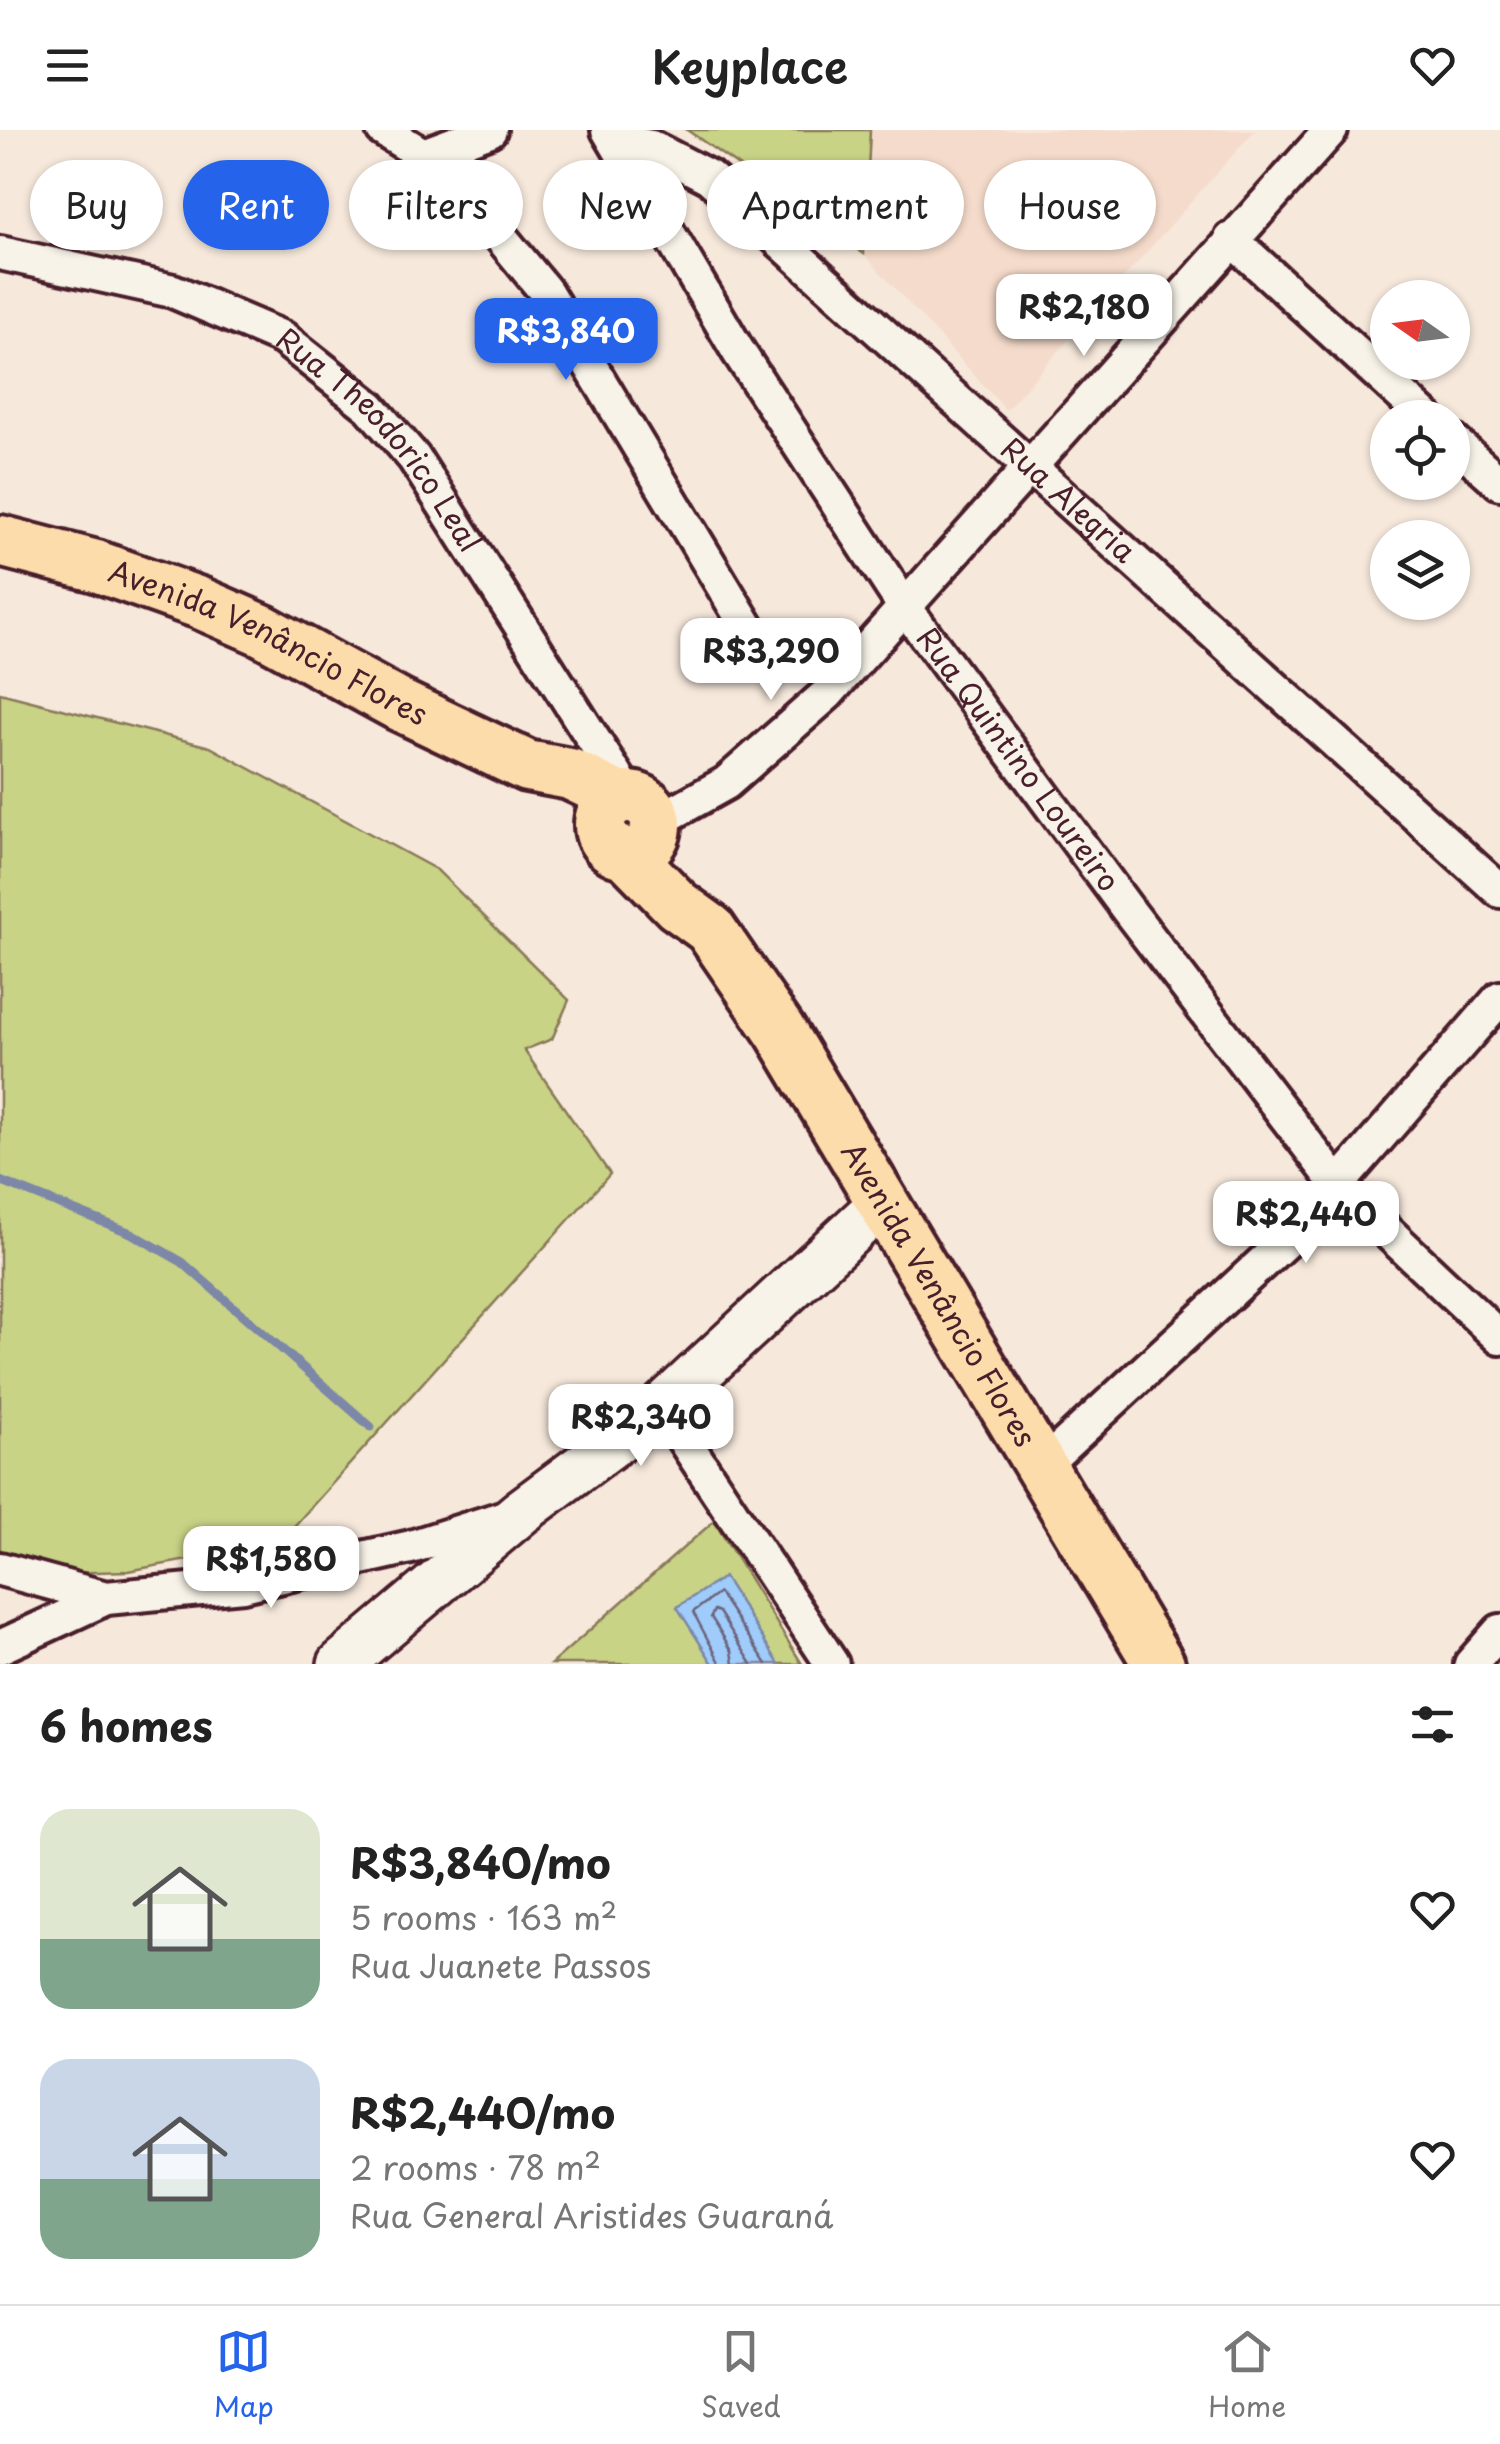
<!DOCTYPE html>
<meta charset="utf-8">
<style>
body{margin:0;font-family:"Playpen Sans",sans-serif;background:#f2f2f2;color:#222;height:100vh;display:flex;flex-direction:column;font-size:38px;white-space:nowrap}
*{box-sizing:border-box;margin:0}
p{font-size:32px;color:#767676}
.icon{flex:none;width:55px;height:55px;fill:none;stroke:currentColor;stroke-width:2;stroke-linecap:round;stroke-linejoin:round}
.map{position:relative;height:1534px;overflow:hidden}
.side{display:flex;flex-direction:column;background:#fff;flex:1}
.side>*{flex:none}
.guide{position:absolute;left:30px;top:30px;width:1440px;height:90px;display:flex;gap:20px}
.needle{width:65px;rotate:284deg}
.buttons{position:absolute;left:1370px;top:150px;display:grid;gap:20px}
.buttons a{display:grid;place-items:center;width:100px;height:100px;border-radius:50%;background:#fff;box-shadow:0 2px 8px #0004;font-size:50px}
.price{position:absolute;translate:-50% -85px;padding:0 22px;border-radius:20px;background:#fff;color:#222;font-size:32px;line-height:65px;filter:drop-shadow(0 2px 5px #0008)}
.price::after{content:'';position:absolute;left:50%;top:60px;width:30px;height:22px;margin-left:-15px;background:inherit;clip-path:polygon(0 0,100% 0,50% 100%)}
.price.current{background:#2563eb;color:#fff}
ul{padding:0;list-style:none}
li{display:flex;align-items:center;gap:30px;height:250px;padding:0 40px}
li span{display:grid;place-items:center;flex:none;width:280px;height:200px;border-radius:30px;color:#555}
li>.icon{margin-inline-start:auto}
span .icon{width:120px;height:120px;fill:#fffc;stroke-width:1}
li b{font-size:42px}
h2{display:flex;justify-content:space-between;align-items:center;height:120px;padding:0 40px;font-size:42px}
.pill{padding:0 35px;border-radius:45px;background:#fff;box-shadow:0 2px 8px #0004;font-size:35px;line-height:90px}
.pill.current{background:#2563eb;color:#fff}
header{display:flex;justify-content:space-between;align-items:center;height:130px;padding:0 40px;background:#fff;font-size:45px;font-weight:600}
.tab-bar{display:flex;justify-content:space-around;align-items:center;height:140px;border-top:2px solid #e0e0e0;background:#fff;font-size:28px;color:#767676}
.tab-bar a{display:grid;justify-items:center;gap:5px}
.tab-bar .current{color:#2563eb}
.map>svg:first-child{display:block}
</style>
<header><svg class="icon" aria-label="menu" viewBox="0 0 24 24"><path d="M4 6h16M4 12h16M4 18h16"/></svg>Keyplace<svg class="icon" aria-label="heart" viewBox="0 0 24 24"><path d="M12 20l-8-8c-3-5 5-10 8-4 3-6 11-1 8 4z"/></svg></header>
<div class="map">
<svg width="1500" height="1534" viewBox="0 0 1500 1534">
<rect width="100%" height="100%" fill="#f6e8db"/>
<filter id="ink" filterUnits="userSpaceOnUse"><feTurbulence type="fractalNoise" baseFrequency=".01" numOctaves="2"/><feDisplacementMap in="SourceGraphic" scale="20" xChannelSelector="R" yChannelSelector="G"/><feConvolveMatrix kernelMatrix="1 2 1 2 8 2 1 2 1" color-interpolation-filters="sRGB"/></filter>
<g filter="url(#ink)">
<path fill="#f5dbcb" d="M870,0H1255L1006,280L864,124Z"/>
<path fill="#c8d386" stroke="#897958" stroke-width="2.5" d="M687,0H870L864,124Z
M0,563L210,617L437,740L569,870L552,909L524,920L610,1044L279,1413L128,1441L0,1445Z
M714,1391L802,1534H551Z"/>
<path fill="#9fccfa" stroke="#7d87a7" stroke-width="2.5" d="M724,1447L779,1534H713L677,1477Z"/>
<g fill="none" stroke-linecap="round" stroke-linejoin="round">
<path stroke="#6c647e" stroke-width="2.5" d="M721,1534L693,1482L719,1463L767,1534
M734,1534L732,1521L711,1487L714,1480L719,1482L752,1534"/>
<path stroke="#7d87a7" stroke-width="9" d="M0,1051L131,1103L182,1132L371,1297"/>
<defs>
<g id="street">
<path d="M383,0L444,38L546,162L748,498"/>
<path id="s1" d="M608,0L738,221L904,476L1128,780L1339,1056L1500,1208"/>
<path id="s2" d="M618,11L651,17L709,47L1500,761"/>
<path d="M426,24L490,0"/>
<path d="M1231,109L1427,288"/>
<path id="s3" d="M0,123L173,161L283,208L370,277L414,328L630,667"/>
<path d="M1452,310L1500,353"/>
<path d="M656,692L726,653L827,564L1331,0"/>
<path d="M662,1277L832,1534"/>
<path d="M1042,1336L1300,1098L1500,868"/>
<path d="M0,1439L106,1468"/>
<path d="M0,1517L106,1468L243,1455L411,1417L505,1387"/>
<path d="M1471,1534L1500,1501"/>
</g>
<path id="secondary" d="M341,1534L521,1382L662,1277L880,1075"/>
<g id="primary">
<path id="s4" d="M0,411L96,436L200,473L262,500L399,575L527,636L570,644L620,668"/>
<circle cx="628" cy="695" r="28"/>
<path id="s5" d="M626,723L677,775L710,799L780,901L1159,1534"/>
</g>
</defs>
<use href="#street" stroke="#4a1f2b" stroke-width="40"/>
<use href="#secondary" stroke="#4a1f2b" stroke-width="52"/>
<use href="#primary" stroke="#4a1f2b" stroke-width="58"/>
<use href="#street" stroke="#f7f3e8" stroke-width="32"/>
<use href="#secondary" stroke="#f7f3e8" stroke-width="45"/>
<use href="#primary" stroke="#fddcac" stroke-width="50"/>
</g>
</g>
<g text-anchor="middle" stroke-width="8" stroke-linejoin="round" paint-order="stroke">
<g font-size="30" fill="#4a1f2b" stroke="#f7f3e8">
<text dy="10" stroke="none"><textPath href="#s3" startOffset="438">Rua Theodorico Leal</textPath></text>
<text dy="10" stroke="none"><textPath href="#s2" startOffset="582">Rua Alegria</textPath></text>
<text dy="10" stroke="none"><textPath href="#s4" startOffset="288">Avenida Venâncio Flores</textPath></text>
<text dy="10" stroke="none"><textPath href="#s1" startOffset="752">Rua Quintino Loureiro</textPath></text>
<text dy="10" stroke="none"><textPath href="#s5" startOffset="545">Avenida Venâncio Flores</textPath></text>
</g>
</g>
</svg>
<div class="buttons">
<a><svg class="needle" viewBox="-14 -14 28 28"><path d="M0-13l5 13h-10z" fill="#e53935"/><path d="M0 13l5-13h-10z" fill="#767676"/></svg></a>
<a><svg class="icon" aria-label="locate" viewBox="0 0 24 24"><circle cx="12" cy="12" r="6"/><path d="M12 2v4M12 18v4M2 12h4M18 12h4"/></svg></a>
<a><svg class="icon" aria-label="layers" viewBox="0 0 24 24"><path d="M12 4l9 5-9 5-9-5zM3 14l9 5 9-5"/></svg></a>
</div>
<b class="price" style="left:1084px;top:229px">R$2,180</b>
<b class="price current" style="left:566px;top:253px">R$3,840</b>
<b class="price" style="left:771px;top:573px">R$3,290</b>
<b class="price" style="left:1306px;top:1136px">R$2,440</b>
<b class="price" style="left:641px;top:1339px">R$2,340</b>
<b class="price" style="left:271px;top:1481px">R$1,580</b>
<div class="guide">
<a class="pill">Buy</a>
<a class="pill current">Rent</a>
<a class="pill">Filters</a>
<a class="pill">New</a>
<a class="pill">Apartment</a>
<a class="pill">House</a>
</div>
</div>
<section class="side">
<h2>6 homes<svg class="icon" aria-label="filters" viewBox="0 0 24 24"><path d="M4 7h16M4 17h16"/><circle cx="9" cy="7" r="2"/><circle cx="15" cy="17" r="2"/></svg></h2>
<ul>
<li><span style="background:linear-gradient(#dfe7d0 65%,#7fa58c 0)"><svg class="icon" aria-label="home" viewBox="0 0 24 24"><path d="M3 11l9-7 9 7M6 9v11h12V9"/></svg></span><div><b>R$3,840/mo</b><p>5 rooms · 163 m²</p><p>Rua Juanete Passos</p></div><svg class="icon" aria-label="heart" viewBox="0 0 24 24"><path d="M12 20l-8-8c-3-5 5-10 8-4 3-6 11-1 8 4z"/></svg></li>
<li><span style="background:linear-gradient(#c9d6e8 60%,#7fa58c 0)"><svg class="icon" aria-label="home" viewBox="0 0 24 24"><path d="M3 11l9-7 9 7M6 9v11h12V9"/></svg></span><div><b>R$2,440/mo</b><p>2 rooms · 78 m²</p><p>Rua General Aristides Guaraná</p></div><svg class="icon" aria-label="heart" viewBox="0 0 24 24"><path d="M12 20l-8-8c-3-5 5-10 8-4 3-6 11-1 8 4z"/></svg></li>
</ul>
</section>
<nav class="tab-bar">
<a class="current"><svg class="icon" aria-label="map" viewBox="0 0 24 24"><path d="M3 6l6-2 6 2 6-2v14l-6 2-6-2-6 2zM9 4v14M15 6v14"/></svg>Map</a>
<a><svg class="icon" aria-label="saved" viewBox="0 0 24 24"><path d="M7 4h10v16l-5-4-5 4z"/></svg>Saved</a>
<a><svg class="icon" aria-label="home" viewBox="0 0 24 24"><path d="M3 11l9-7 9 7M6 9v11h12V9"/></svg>Home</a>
</nav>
